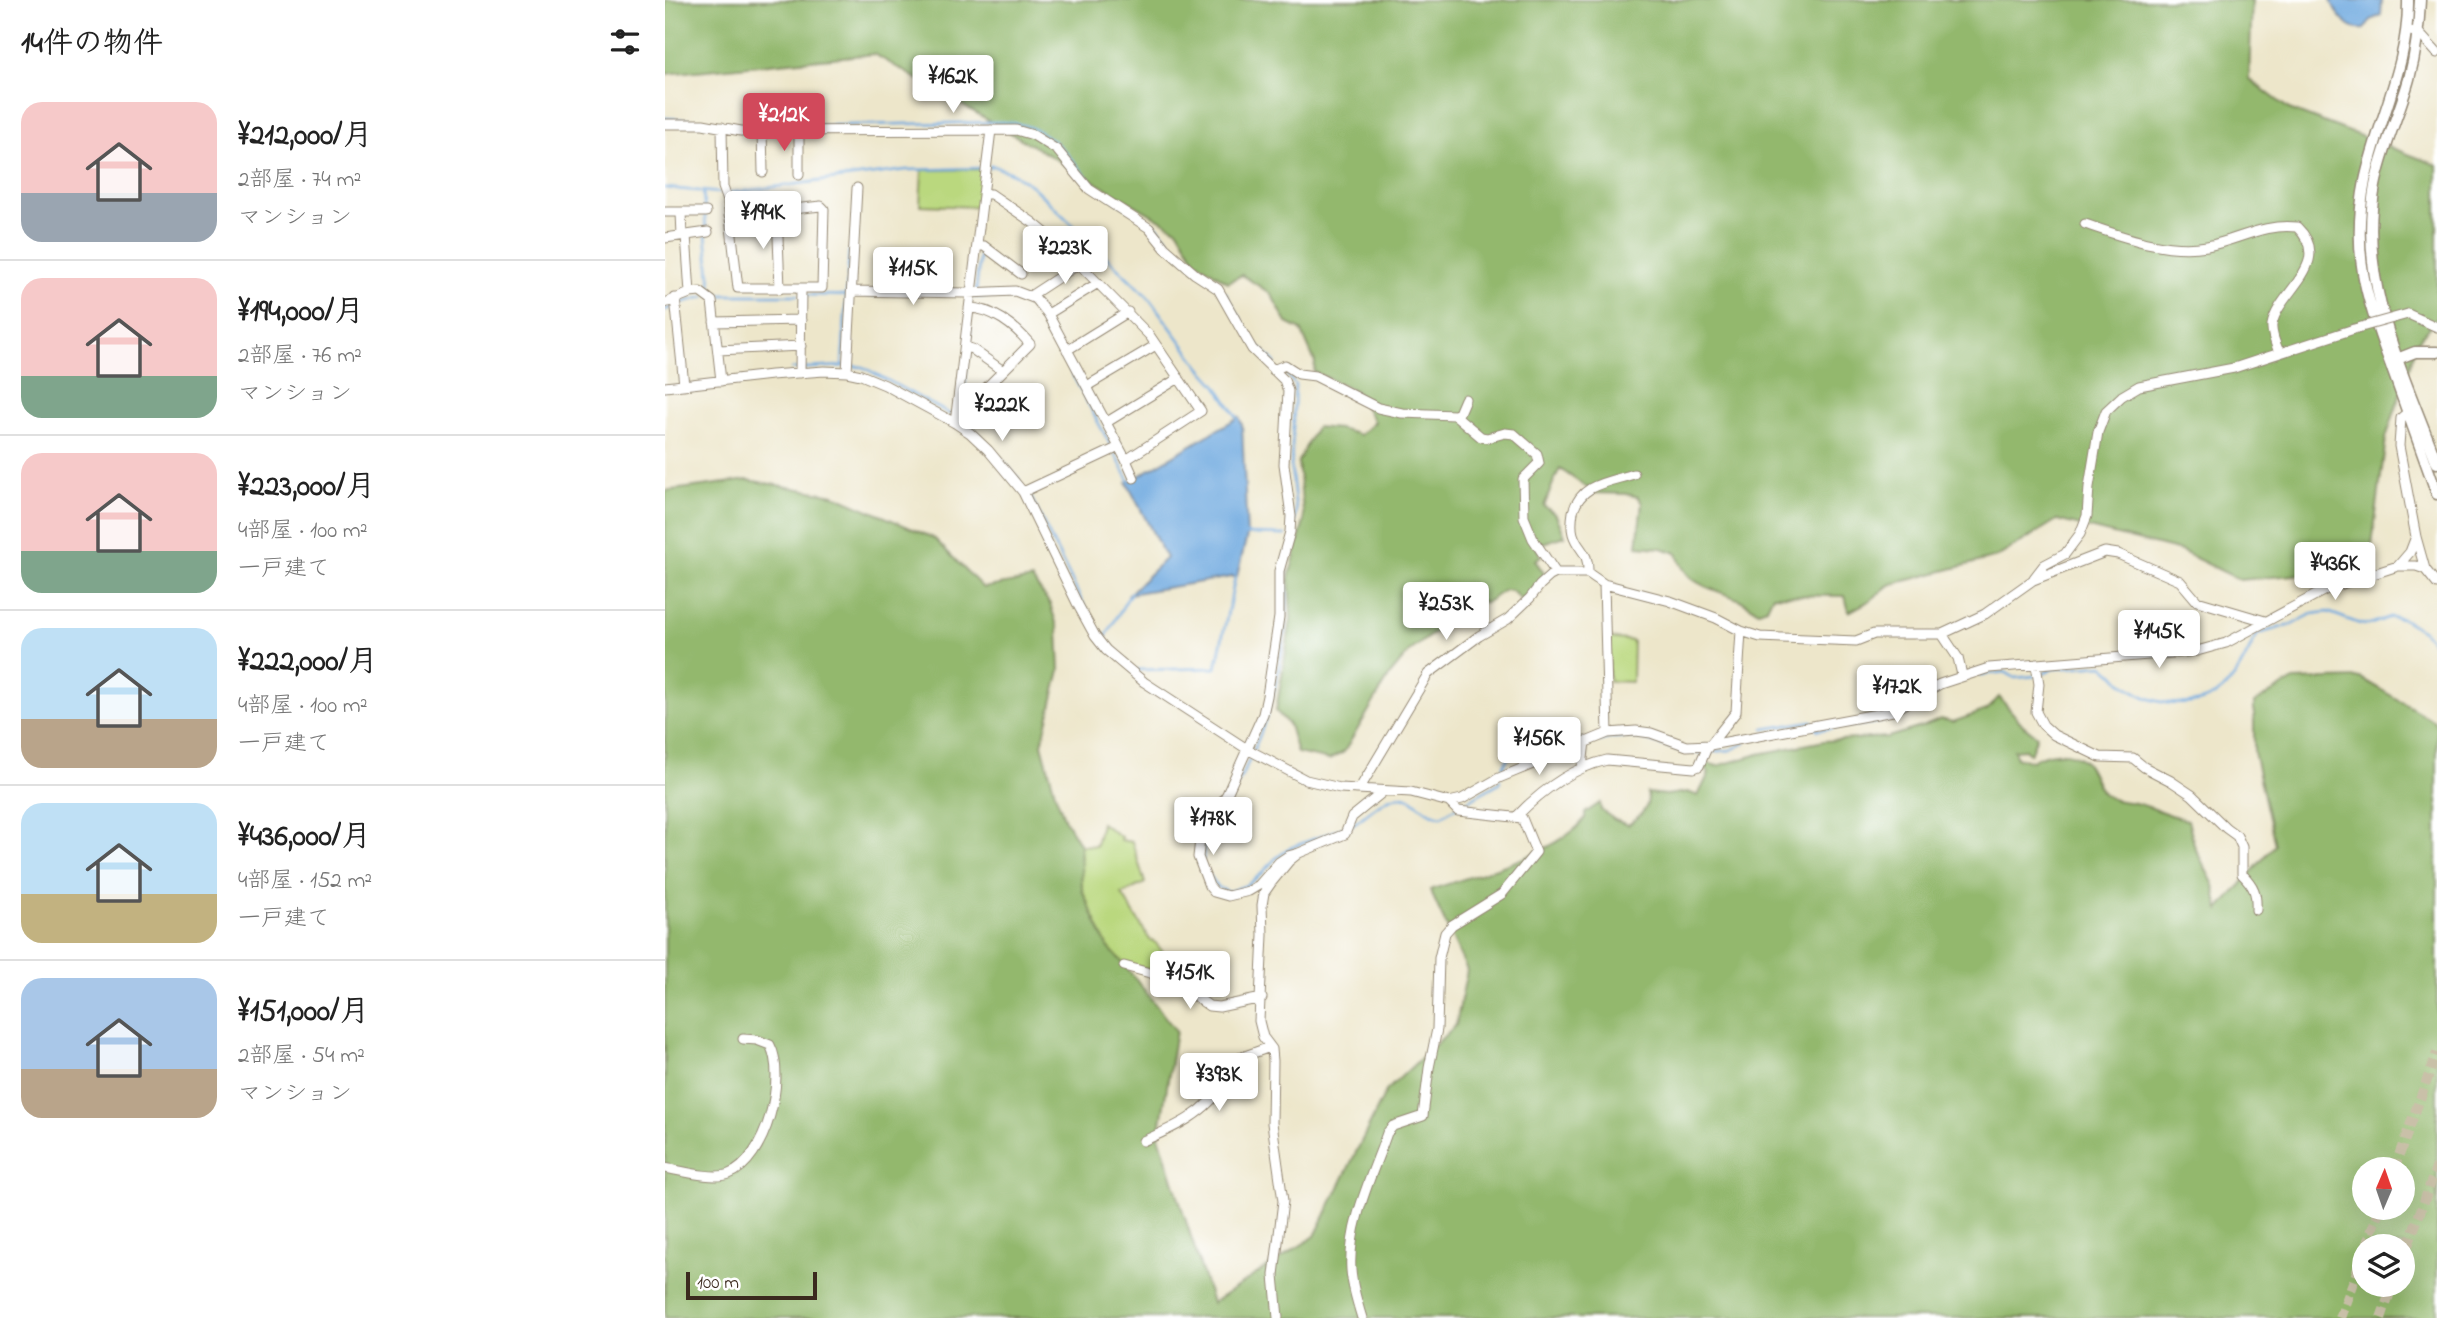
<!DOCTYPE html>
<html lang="ja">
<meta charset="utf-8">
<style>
body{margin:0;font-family:"Indie Flower","Klee One",sans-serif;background:#f2f2f2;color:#222;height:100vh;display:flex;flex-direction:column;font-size:26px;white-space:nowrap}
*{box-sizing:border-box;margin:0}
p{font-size:23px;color:#767676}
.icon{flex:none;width:38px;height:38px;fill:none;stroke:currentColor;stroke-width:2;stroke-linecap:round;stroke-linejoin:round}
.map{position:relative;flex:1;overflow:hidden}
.details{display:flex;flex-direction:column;background:#fff;width:665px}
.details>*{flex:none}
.needle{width:46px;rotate:2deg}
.tools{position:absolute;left:1687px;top:1157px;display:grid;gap:14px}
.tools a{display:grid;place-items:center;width:63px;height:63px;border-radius:50%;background:#fff;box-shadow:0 7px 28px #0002;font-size:35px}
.scale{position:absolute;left:21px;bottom:18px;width:131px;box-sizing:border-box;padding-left:7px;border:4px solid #3b2a1e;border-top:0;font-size:19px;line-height:24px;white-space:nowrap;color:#3b2a1e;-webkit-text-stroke:5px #fff;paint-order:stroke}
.price{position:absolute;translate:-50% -60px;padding:0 16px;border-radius:7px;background:#fff;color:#222;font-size:23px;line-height:46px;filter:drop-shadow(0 2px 4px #0008)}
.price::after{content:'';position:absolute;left:50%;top:42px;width:21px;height:16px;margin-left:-10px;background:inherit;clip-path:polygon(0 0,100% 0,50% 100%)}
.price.selected{background:#d1495b;color:#fff}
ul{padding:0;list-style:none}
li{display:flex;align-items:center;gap:21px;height:175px;padding:0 21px}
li+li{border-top:2px solid #e0e0e0}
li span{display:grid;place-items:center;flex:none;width:196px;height:140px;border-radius:21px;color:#555}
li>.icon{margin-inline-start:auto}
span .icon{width:84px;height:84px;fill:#fffc;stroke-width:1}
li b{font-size:30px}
h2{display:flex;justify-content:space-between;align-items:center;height:84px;padding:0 21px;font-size:30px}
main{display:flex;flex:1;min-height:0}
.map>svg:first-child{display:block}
</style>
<main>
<section class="details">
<h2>14件の物件<svg class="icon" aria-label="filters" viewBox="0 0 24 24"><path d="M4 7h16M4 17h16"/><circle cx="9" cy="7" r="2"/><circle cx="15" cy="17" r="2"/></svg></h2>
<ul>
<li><span style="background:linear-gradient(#f6c9c9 65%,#9aa5b1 0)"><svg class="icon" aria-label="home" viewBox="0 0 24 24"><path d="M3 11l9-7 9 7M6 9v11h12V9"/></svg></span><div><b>¥212,000/月</b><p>2部屋 · 74 m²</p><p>マンション</p></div></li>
<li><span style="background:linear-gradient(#f6c9c9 70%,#7fa58c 0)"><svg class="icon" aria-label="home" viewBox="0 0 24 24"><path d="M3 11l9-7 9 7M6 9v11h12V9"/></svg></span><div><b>¥194,000/月</b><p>2部屋 · 76 m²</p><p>マンション</p></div></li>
<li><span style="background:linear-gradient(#f6c9c9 70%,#7fa58c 0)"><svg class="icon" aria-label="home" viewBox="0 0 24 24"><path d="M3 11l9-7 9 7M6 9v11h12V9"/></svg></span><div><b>¥223,000/月</b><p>4部屋 · 100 m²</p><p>一戸建て</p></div></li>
<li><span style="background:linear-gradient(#bfe0f5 65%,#b9a48a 0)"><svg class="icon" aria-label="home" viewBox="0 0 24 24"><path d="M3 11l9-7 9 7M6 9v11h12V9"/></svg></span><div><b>¥222,000/月</b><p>4部屋 · 100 m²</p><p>一戸建て</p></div></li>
<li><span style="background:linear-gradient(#bfe0f5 65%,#c2b280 0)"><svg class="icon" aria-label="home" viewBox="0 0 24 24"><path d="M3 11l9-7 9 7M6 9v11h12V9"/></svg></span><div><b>¥436,000/月</b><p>4部屋 · 152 m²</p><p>一戸建て</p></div></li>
<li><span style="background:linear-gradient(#a9c7e8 65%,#b9a48a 0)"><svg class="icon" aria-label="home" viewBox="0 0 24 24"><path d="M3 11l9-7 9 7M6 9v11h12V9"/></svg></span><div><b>¥151,000/月</b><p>2部屋 · 54 m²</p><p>マンション</p></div></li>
</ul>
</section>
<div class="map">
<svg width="1772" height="1318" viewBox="0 0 1772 1318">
<rect width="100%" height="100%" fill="#fff"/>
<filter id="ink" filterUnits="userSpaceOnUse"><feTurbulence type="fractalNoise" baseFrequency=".0143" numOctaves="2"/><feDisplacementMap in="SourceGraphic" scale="14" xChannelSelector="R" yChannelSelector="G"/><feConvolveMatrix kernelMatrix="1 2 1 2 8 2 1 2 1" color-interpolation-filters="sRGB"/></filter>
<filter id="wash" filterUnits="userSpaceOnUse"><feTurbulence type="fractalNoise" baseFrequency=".00686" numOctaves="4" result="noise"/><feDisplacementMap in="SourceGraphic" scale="28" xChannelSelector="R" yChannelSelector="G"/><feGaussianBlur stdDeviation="1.57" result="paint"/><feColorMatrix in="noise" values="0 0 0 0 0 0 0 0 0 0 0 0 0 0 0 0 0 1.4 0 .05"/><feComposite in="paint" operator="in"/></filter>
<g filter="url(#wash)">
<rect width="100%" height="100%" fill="#ede6ca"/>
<path fill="#bad87e" stroke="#7a814e" stroke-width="2" d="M318,169L313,207L255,205L257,170Z
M944,638L968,641L967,682L944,681Z
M436,823L456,837L455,840L467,842L480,883L457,894L485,940L490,942L505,962L491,972L458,963L442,946L417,890L415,845L431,846Z"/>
<path fill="#93b86d" stroke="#677146" stroke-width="2" fill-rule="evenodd" d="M0,0H1587L1584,79L1624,109L1772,165V317L1753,341L1721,438L1706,553L1660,572L1575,580L1516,551L1392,520L1332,557L1224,585L1206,600L1184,612L1180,596L1108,595L1102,608L1094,611C1087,608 1081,603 1075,600C1047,587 1020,587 1012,553L996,548L972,546L977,503L973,497L961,494L930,493L895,469C888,480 885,493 879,506L891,515L900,536L871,545L876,556L870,560L880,575L857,601L847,591L840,590L820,603L812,599L744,652L725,675L679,752L664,760L632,753L624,725L611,711L626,620L624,577L639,521L633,462L651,427L674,429L695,435L709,422L691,391L649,372L650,362L636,330L622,323L606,294L577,275L563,282L531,261L513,230L209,54L0,74Z
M83,480L169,495L269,538L318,588L367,579L385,604L393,629L395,670L377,744L390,793L400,820L415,845L417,890L442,946L458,963L511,1031L494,1136L547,1303L650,1236L721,1091L791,1025L802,970L765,890C807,875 895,854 920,818V813L935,803L936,810L950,820L963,825C974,817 986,808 982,793L1001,795L1023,792L1033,796L1044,773L1039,767L1042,763L1052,766L1094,754L1159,741L1223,737L1259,726L1276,719L1288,722L1322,710L1334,697L1358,725L1372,736L1365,754L1360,749L1349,750L1352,758L1367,761C1380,752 1405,748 1419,761C1428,770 1430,786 1439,794C1446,801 1456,801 1465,802C1485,805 1503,816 1523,820L1530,848L1549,885L1554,910L1610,845L1589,752V703L1629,680L1696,678L1769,721L1772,727V1318H0V491ZM1699,1169H1738V1208H1699ZM1699,1246H1738V1284H1699Z"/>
<path fill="#6ea9df" stroke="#546a7e" stroke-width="2" d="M1666,0H1717L1716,15L1706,20L1699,29C1683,32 1671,14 1666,0Z
M574,417L577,424L582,536L572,576L464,594L501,558L462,483Z"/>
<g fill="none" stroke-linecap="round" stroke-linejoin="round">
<path stroke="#6ea9df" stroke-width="2.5" d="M0,118L26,120
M64,125L120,126
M134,126L337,122C386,124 403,157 433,190
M324,168L326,165L349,174L367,186L483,297L535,367L552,386L574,420
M0,188L56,193
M38,191L41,229
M63,193L241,170L317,168
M445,197L492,226L514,254L547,280
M41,235L47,295
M311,291L315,253
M560,292L589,342L610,363
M45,295H133
M140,295L210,296
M308,297C336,298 356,292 376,316L447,448
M15,303L39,297
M0,310L9,306
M177,366L184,251
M186,366L198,367L305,425L354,479
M126,369L179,366
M620,372L630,385L626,467L631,510L629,531
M299,396L306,329
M296,420L298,402
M450,454L465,482
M365,496L428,624L449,652
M579,534L620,535
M439,640L466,592
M470,670L551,668L571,573
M1315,675L1340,672L1350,678L1370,676
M1376,675L1386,669L1438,665C1447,671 1453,680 1462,686C1492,709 1541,712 1566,681C1577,668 1584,649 1593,634L1628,624L1647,614L1663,612L1695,624L1703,625L1725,617L1738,619L1758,631L1772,647
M1099,729L1147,721L1153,730C1172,727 1190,726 1208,723C1235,720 1260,698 1283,686
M935,741C973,727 1001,753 1037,753
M589,749C608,707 617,659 621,614C623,593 618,575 623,555
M1044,752L1066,750L1080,743
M836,773C849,738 864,732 897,748
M686,825C702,817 726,786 746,799C760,808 757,811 776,816L834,783L835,779
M538,860L539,841L566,797L585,759
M544,875L553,887L563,892L582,885L596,874L610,859L625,848L680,827"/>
</g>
</g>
<g filter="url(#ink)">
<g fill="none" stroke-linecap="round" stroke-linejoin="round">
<path stroke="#c9c0a8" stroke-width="10" stroke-dasharray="10 5" stroke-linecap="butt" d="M1729,1169L1772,1053
M1701,1246L1715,1208
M1738,1259L1772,1166
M1675,1318L1699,1252
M1716,1318L1728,1284"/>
<defs>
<path id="minor" d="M1743,31L1753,32L1772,53
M0,124H38L76,131L351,130L368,135L392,150L424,189L484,228L500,248L530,274L553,289L587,349L619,380L623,391L619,464L626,516L625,532L614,571V617L602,696L598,714L562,794L535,840L533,857L544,886L549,892L563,896L584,891L594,885L614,862L623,856L634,853
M57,127L58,187L63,201L73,288H157L159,209L156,206L64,216
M97,130L98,172
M134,175V130
M318,193L326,194L367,222L400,249
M112,211L115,289
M0,212H41
M16,213L17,235
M1420,224C1459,237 1501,253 1542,246C1574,240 1598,223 1632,227C1670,264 1613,291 1607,325C1606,333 1611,345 1614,352
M21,235L25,293
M0,238L43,232
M312,245L319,246L356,274
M187,291L302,293L350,291L371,299L383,314L461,460L469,478
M365,296L414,264L485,336L536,411L461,460
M10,298L19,385
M0,303L25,293L35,292L47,301L56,381
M383,314L433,283
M1743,314L1772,327
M49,322L136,320
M300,347L307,349L338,371
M53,350L136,346
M402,350L463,312
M608,370L620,365L634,374L650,376L713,408L737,413L790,415
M182,372L192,188
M135,373L136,289
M422,386L491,345
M0,387L106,375L159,371L182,372L196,375L220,385L290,423L305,433L323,450L358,492L413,605L430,636L441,650L479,682L582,749L641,780L675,788L746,792L784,802L797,799L834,778L943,733L971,731L986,733L1022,746L1045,745L1228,711L1275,684L1324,668L1532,651L1561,643L1662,589L1733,566H1751L1760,569
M800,399L794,413L790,415L816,437L822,438L840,433L849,434L872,454L874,463L858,479L859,517L868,539L891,573
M294,400L310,399L365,344C350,326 327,308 304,308
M1742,413L1736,418L1734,446L1751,537L1760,569L1772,584
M442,422L514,378
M290,423L326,130
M358,492L454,447
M1733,566L1745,552L1750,539
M923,573C924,550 913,551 908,534C906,527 907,518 908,512C916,483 944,482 969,474
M1369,578L1379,565L1400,554L1415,534L1422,516L1424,487L1433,432L1441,411L1457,396L1474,386L1569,368L1689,329
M939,584L943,733
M1277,634L1293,658L1297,675
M1371,665L1374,684L1371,712L1378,725L1389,735L1435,757L1468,758L1479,767L1506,781L1527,795L1561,828L1572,836L1577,847V874C1589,886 1592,893 1591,910
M917,767L920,741
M695,788L763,674L814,636L843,619L865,598L875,585L885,576L891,573H923L939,584L1005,601L1051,618L1076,631L1095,637L1191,641L1209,634H1277L1320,614L1368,580L1440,552L1453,554L1515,581L1532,601L1600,621
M851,817C876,791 907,768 942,760L1029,768L1034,766L1041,750L1071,712L1076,631
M459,966L496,976L517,987L544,1006L554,1007L597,998
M478,1141C508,1128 543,1113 559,1082C562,1075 562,1068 566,1061L605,1047
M0,1168C17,1171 49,1180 64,1174C101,1160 122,1077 105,1045L92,1040L78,1039
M613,1318L609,1275L618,1201L607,1123L608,1061L607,1049L598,1037L594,1021L598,935L597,905L599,893L606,883L624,861L634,853L680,834L687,817L719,791
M697,1318C692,1302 687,1286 686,1270C683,1223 707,1176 722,1133L728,1126L758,1116L764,1068L772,1029L774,958L780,933L787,925L837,894L871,852L857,818L793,811L784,802"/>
<path id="tertiary" d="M1743,0C1744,65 1713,119 1700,181C1686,251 1701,299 1725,363C1741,407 1756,450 1772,494
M1755,0C1754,27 1751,53 1744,79C1734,115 1717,149 1710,186C1692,283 1739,374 1772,463
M1727,361L1750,352H1772"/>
</defs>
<use href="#minor" stroke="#948874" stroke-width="11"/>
<use href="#tertiary" stroke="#948874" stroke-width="13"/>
<use href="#minor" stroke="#fff" stroke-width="9"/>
<use href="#tertiary" stroke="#fff" stroke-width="10"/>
<defs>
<path id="minor-bridge" d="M1689,329L1743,314"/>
</defs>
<use href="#minor-bridge" stroke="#948874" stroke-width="11" stroke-linecap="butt"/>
<use href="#minor-bridge" stroke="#fff" stroke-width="9"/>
</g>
</g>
</svg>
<div class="tools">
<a><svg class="needle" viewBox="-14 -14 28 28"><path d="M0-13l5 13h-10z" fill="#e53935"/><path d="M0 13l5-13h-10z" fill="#767676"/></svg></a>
<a><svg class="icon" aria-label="layers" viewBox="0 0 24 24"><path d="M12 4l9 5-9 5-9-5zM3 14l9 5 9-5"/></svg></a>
</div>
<div class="scale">100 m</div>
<b class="price" style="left:288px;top:115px">¥162K</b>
<b class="price selected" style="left:119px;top:153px">¥212K</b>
<b class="price" style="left:98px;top:251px">¥194K</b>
<b class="price" style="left:400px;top:286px">¥223K</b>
<b class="price" style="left:248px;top:307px">¥115K</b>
<b class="price" style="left:337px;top:443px">¥222K</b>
<b class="price" style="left:1670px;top:602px">¥436K</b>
<b class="price" style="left:781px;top:642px">¥253K</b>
<b class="price" style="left:1494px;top:670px">¥145K</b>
<b class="price" style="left:1232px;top:725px">¥172K</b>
<b class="price" style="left:874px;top:777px">¥156K</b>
<b class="price" style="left:548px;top:857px">¥178K</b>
<b class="price" style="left:525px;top:1011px">¥151K</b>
<b class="price" style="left:554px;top:1113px">¥393K</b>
</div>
</main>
